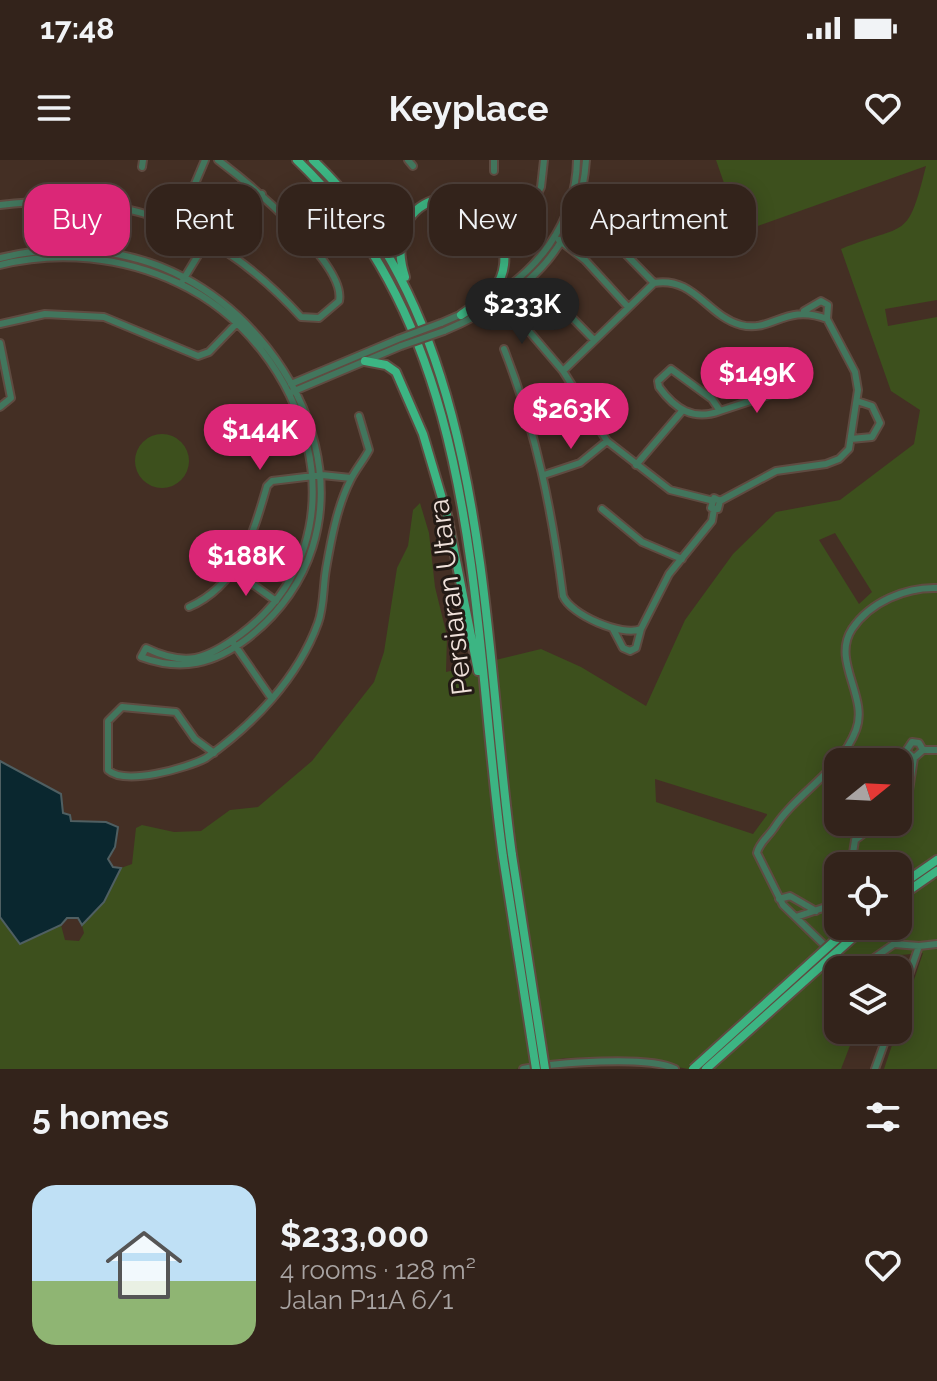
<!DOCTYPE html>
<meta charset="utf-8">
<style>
body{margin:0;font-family:Raleway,sans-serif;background:#3e2f28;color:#f1f3f6;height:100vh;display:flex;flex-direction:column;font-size:30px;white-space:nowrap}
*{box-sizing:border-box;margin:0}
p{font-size:26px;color:#a9a4a3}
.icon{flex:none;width:44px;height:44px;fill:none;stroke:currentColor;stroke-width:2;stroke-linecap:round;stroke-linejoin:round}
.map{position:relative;height:909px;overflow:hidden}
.sheet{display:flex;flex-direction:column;background:#33231b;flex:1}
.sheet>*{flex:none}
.guide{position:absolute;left:24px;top:24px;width:890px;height:72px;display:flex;gap:16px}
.needle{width:52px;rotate:72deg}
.buttons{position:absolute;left:824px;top:588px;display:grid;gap:16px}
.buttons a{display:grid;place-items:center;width:88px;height:88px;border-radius:16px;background:#33231b;box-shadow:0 4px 20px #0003,0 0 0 2px #4e403a;font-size:40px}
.price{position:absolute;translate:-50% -68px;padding:0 18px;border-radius:28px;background:#db2777;color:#fff;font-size:26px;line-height:52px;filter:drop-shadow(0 2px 4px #0008)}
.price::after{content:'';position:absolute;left:50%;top:48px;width:24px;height:18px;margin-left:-12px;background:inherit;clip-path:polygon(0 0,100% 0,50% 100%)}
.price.active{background:#222;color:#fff}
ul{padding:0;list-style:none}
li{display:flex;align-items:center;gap:24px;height:200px;padding:0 32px}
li+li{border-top:2px solid #4e403a}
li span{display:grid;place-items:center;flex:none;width:224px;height:160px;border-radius:24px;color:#555}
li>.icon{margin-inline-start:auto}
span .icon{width:96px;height:96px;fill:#fffc;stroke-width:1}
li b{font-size:34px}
h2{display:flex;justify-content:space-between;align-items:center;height:96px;padding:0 32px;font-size:34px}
.chip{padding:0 28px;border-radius:24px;background:#33231b;box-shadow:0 4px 20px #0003,0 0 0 2px #4e403a;font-size:28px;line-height:72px}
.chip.active{background:#db2777;color:#fff}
.status{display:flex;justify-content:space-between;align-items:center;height:56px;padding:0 40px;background:#33231b;direction:ltr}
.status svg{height:22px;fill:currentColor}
header{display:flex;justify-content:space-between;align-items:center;height:104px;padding:0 32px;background:#33231b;font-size:36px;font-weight:700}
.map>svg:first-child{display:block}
</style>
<div class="status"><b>17:48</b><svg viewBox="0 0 49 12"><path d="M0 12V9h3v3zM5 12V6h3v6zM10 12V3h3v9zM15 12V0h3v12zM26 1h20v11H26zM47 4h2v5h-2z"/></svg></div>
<header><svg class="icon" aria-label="menu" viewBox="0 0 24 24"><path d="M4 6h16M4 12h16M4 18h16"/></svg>Keyplace<svg class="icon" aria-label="heart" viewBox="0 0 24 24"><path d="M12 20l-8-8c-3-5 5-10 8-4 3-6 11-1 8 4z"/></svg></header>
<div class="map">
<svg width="937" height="909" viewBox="0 0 937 909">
<rect width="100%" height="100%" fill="#442f24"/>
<path fill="#3d501d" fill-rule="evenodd" d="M716,0H937V140L885,149L888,166L937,157V909H884L923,793L900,795L882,805L880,810H838V870H856L841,909H688L624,897L564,898L516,909H0V757L20,783L61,765L65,780L79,781L84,773L82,765L104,742L121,708L132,704L136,668L142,665L174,672L201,671L230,650L258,647L312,601L374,522L384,492L397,408L408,386L413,350L420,343L429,373L435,427L447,476L446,512L541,489L581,507L646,546L685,460L733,394L776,352L840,340L914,284L920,250L891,231L841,89C908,62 907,82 926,6L741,72ZM835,373L872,432L859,444L819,380ZM838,602H898V662H838ZM655,619L767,654V655L753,674L656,642ZM838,706H898V766H838Z
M135 301a27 27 0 1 1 54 0a27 27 0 1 1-54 0Z"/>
<path fill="#0a272f" stroke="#4f5f62" stroke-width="2" d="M0,601L61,634L63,653L70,655L71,661L106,662L118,667L115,687L108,699L113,707L121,708L104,742L82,765L78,758H67L61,765L20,784L0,757Z"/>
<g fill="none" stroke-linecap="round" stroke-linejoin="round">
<defs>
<path id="minor" d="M408,0L413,6
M142,7L143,0
M494,11V0
M194,26L205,0
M0,45C124,29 217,65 301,157L319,158L339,141C347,104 246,21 218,0
M244,56L262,34
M526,57L541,27L544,0
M609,77L654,123
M559,80L585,100L628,147
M0,98C59,83 129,88 183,117C315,187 381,373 248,478C214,504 182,512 141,497L146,488C186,507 206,500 241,474C370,378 310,185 178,123C123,97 59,90 0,105
M183,120L208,79
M548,133L594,180
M504,142L563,211L607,281L670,330L710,340
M481,144C536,114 576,64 577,0
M804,151L821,141L828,145L827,159
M441,163L464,153
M0,164L45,154L104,157L198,196L209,192L236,164
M444,171C522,138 580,90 586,0
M0,183L11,238L0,247
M504,189C536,270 552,351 563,436C571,455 622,477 641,469L669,414L712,361L714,349
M671,209L712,239L720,251C693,261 675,249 659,227L658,221Z
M563,211L654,123C694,116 707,156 741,165C772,173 785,143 827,159L855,212L858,230L849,289L839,299L826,304L776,311L720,341L718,349L711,348L714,338L720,341
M291,224L398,179
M292,232L401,186
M720,251L784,230
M851,279L872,277L880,263L872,246L857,241
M636,305L683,250
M544,315L580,303L607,281
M602,349L642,382L682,399
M233,410L276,441
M189,447C239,425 253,374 267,326L272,321L322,315L351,318
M613,469L623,488L630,491L636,488L641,469
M234,484L272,539
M923,590L914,598L906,591L912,582L919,583L923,590H937
M214,593L195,579L176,552L122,547L108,561V610C125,626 187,608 206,598C253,565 298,518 318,463C324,447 323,426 326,409C331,380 337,347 350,321C355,310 364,300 369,290L359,256
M898,652L908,637L914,598
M851,706L855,680L879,662
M779,739L790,736L816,751
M796,757L838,743
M919,786L937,784
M898,846L919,786L894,784L861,807H847L783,745L757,693C759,683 768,677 774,668C796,633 840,612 856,570C869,537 831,501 852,469C870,442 906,427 937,428
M523,909C553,903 649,895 675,909
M875,909L889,870"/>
<path id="major" d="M297,0C485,180 470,458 503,697
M313,0C491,169 481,469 512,695
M405,117C379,36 472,7 501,81C507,96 505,114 495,128C486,139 472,147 461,155
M365,201L386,205L396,212L423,274L447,355L478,511
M898,727L937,700
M898,738L937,711"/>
</defs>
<use href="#minor" stroke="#5f4b41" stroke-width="10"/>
<use href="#major" stroke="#5f4b41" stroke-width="12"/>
<use href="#minor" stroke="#42765d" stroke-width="6"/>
<use href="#major" stroke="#3cb583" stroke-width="8"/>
<defs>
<path id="minor-bridge" d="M398,179L441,163
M401,186L444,171"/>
<path id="major-bridge" d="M512,695L545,909
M503,697L536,909
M693,909L850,767
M706,909L858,773"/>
</defs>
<use href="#minor-bridge" stroke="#5f4b41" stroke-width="10" stroke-linecap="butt"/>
<use href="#major-bridge" stroke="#5f4b41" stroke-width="12" stroke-linecap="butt"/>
<use href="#minor-bridge" stroke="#42765d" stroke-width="6"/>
<use href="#major-bridge" stroke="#3cb583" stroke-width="8"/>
</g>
<g text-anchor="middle" stroke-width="6" stroke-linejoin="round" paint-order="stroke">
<g font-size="28" fill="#efe1da" stroke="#231a15">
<text transform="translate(450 437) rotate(-97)" y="10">Persiaran Utara</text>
</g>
</g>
</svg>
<div class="buttons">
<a><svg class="needle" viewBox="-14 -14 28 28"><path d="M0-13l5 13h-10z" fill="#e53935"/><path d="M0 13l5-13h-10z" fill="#a9a4a3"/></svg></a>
<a><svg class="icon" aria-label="locate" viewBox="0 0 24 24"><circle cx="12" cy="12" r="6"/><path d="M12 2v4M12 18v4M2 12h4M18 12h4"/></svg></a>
<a><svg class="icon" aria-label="layers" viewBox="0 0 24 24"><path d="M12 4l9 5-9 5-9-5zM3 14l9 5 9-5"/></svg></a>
</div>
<b class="price active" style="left:522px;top:186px">$233K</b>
<b class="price" style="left:757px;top:255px">$149K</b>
<b class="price" style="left:571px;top:291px">$263K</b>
<b class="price" style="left:260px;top:312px">$144K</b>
<b class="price" style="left:246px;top:438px">$188K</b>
<div class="guide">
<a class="chip active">Buy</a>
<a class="chip">Rent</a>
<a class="chip">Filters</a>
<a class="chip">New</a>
<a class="chip">Apartment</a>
</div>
</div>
<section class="sheet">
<h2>5 homes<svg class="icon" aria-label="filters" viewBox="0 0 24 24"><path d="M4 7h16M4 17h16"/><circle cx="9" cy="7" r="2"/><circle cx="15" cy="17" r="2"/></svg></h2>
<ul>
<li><span style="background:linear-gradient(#bfe0f5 60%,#8fb573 0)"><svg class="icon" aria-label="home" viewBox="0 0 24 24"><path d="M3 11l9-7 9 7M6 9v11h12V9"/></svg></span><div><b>$233,000</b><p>4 rooms · 128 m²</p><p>Jalan P11A 6/1</p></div><svg class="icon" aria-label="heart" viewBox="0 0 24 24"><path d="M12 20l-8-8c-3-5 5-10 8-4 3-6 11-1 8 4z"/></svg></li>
</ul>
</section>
